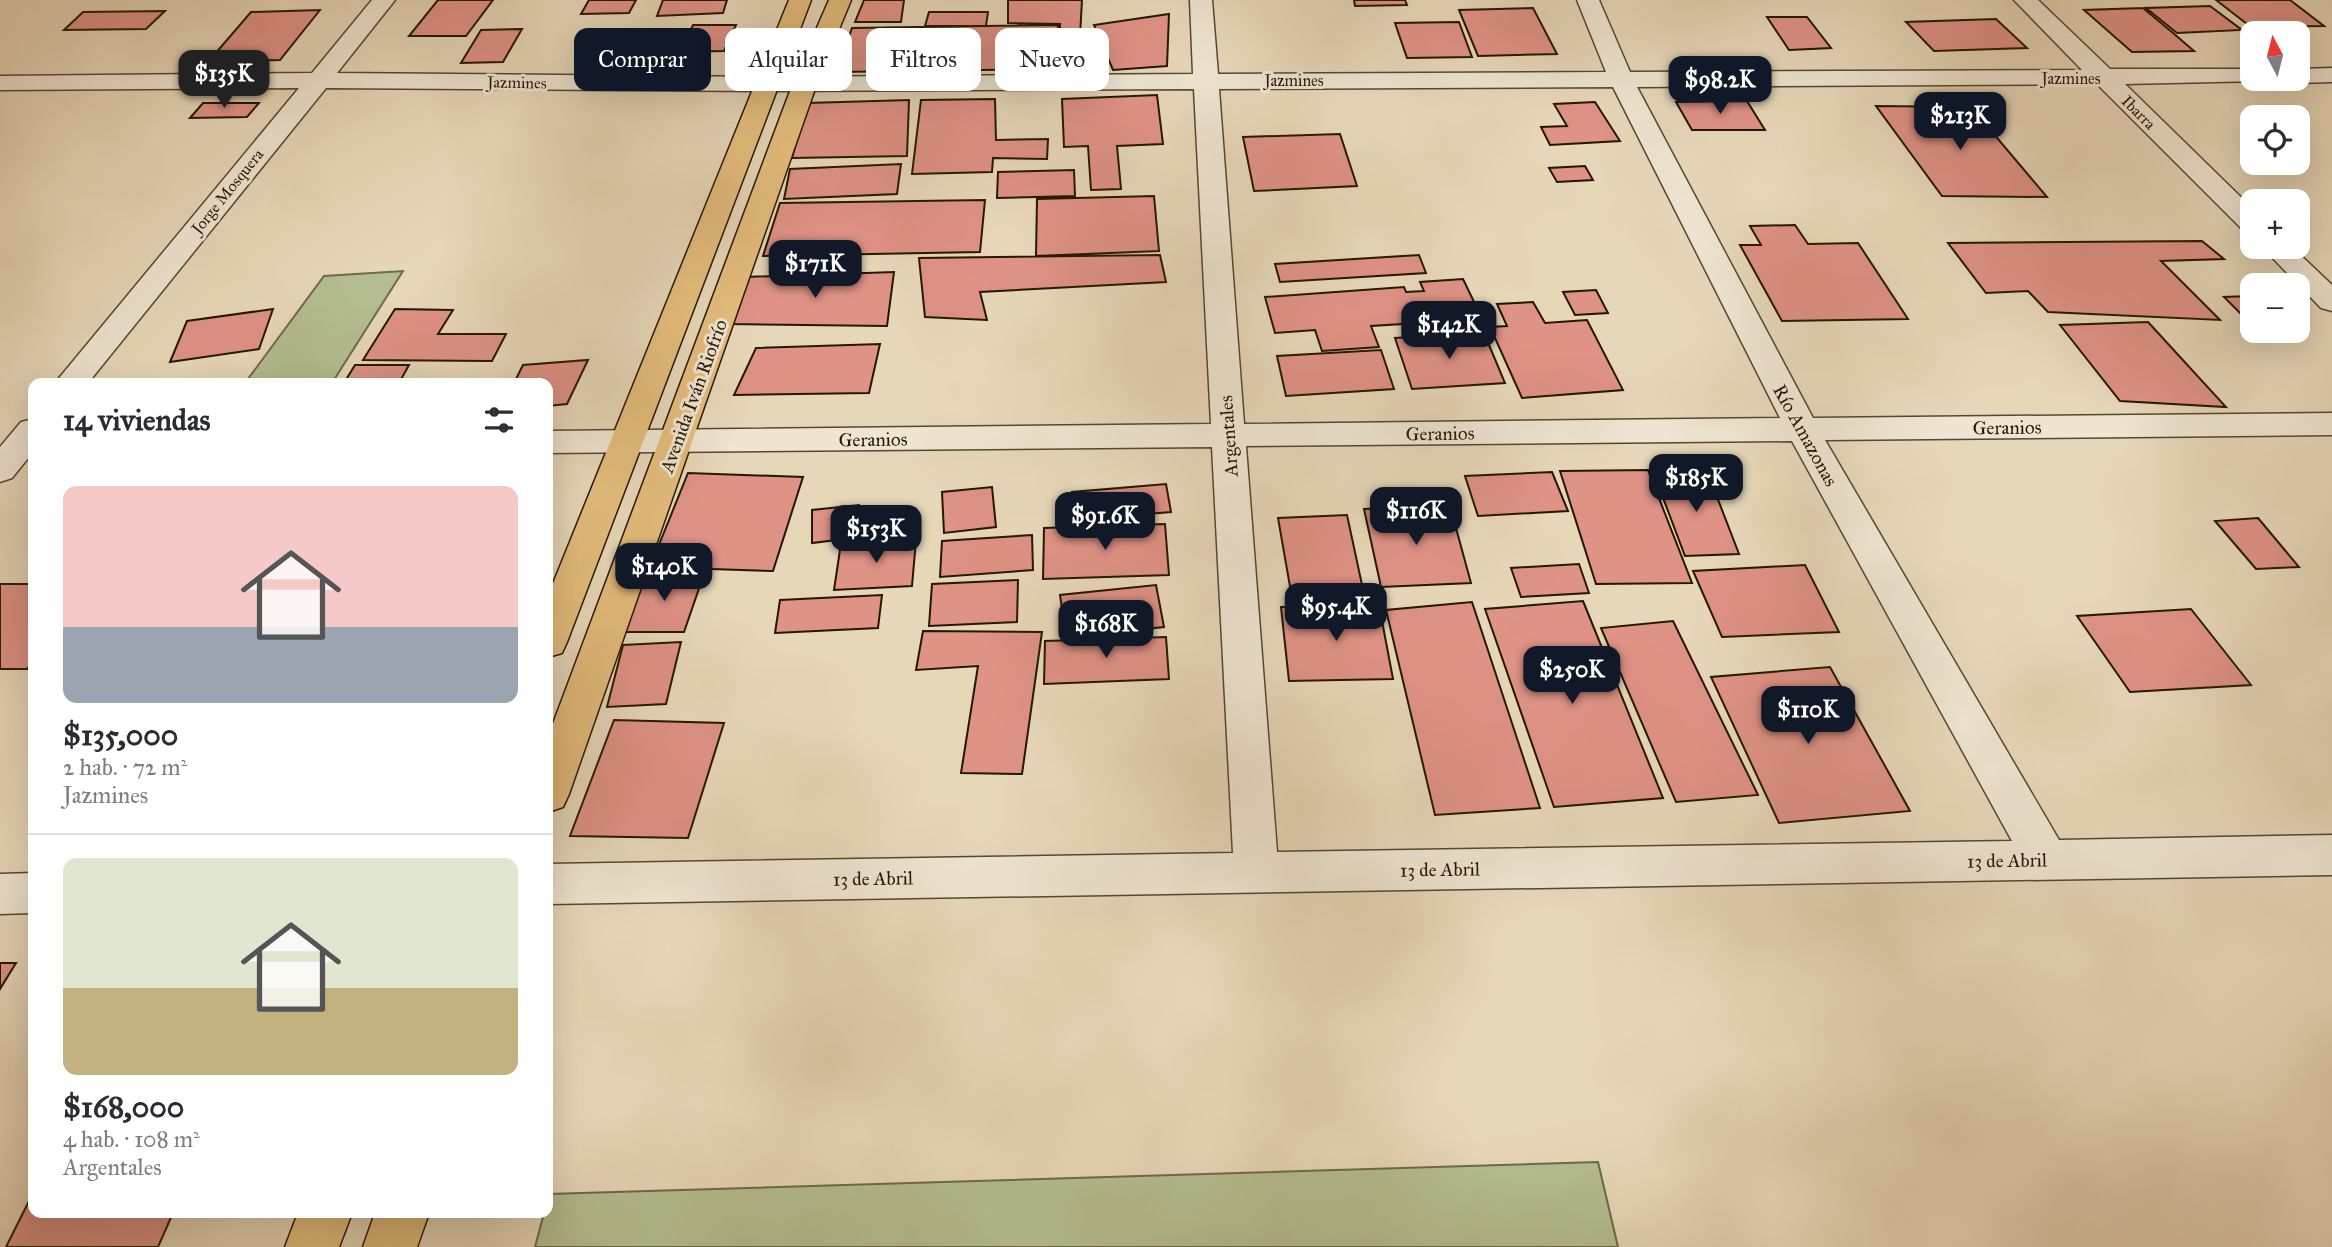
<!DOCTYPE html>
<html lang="es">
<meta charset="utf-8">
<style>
body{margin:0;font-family:"IM FELL Great Primer",serif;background:#f7f7f7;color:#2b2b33;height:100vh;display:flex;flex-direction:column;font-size:26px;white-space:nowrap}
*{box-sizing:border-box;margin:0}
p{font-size:23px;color:#7c7c81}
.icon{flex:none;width:38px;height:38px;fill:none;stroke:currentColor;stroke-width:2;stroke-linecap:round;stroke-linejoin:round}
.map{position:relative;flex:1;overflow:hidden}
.sheet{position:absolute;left:28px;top:378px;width:525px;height:840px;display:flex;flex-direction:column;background:#fff;border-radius:14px;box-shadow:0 7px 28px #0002}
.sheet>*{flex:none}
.banner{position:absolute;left:574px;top:28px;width:665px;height:63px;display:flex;gap:14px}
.needle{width:46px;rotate:353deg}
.tools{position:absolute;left:2240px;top:21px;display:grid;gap:14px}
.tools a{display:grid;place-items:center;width:70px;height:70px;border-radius:14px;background:#fff;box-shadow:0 7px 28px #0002;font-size:35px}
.price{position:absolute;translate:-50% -60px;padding:0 16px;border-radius:14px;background:#111827;color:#fff;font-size:23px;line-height:46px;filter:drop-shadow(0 2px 4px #0008)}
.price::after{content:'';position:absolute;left:50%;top:42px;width:21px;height:16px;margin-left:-10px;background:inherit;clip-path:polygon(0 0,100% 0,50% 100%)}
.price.selected{background:#222;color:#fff}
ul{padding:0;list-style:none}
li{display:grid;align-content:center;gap:14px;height:371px;padding:0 35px}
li+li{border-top:2px solid #e1e1e2}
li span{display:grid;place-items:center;height:217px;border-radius:14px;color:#555}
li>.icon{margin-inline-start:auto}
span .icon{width:126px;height:126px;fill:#fffc;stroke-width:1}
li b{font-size:30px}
h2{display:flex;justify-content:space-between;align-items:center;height:84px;padding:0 35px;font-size:30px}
.chip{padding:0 24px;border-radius:14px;background:#fff;box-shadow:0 7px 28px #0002;font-size:24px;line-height:63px}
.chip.selected{background:#111827;color:#fff}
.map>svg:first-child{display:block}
</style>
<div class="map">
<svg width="2332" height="1247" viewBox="0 0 2332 1247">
<rect width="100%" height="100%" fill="#e7d7b9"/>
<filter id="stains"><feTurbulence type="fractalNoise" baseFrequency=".00286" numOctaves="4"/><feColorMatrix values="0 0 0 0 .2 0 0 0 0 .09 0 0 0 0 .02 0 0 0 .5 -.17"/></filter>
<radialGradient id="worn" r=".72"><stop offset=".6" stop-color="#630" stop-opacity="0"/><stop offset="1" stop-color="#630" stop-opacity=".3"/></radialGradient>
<path fill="#b4be90" stroke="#6c6a4a" stroke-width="2" d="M403,271L332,383H245L324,276Z
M1598,1162L1618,1247H535L544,1213H548L549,1194Z"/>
<path fill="#df9286" stroke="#251703" stroke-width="2" d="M438,0H493L466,36H409Z
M589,0H636L629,13L581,14Z
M663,0H727L723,13L657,16Z
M864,0H904L901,22H855Z
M1008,0H1082L1080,36L1060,37V24L1008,23Z
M1354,0H1405L1407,5L1355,6Z
M2216,0H2290L2324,26L2251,27Z
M2210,6L2242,30L2177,33L2146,8Z
M1533,8L1557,54L1478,56L1459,10Z
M2143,8L2173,33L2194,51L2132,52L2084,10Z
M320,10L280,60L208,62L251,12Z
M165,11L146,29L64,30L83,12Z
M929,12H988L986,26H925Z
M1169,14L1167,66L1113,70L1094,25Z
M1767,17H1807L1831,48L1789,50Z
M1996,19L2027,48L1934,51L1906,22Z
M1459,22L1472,57L1407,58L1395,23Z
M693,25H736L724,51L680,52Z
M1058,25L1056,69L837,72L852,28Z
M522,29L503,62L461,63L481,30Z
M1157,95L1163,144L1117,146L1121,189L1091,190L1088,146L1064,147L1062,99Z
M995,99L996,140L1048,139L1047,159L993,158L992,172L912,174L921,100Z
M909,100L907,156L792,158L807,103Z
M1747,101L1765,130H1692L1676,102Z
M1595,102L1620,141L1550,145L1541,127L1567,126L1554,104Z
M203,103H259L247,117L190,118Z
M1876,106L1971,107L2047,197L1942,196Z
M1340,134L1357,186L1254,191L1243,137Z
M901,164L897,194L784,199L790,169Z
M1585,166L1593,180L1557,182L1549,168Z
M1074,170L1075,196L997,198L998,172Z
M1154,196L1159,251L1036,256L1037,199Z
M985,200L980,252L763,256L780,203Z
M1795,225L1808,244L1858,243L1908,319L1782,321L1740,245H1761L1750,226Z
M2202,241L2224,259L2161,261L2220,320L2048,312L2028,291L1986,293L1948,243Z
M1160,255L1166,282L980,292L987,320L925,317L919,258Z
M1419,255L1426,273L1280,282L1275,264Z
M894,272L887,326L728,324L745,277Z
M1463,279L1477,308L1415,313L1419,323L1371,326L1379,347L1322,351L1315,330L1275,333L1265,297L1404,287L1406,292L1424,291L1420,282Z
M1596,290L1608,313L1575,315L1563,292Z
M2252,296V318H2245L2224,297Z
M1533,302L1545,323L1587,320L1623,390L1522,398L1490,327L1507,326L1497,304Z
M273,309L259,349L170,362L187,321Z
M395,309L453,310L438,334H506L492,361L363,360Z
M2148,322L2226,407L2120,401L2060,325Z
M1484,333L1505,383L1412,389L1395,338Z
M880,344L869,393L734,395L756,348Z
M1381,350L1394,389L1286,396L1277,356Z
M588,360L567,404L548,406V383H514L523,365Z
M355,365H409L399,383H344Z
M1648,470L1692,583L1596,584L1560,471Z
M1707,471L1739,554L1685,556L1654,474Z
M1552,472L1568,511L1478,516L1465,476Z
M688,473L803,477L773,571L650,567Z
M1166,484L1171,512L1074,520L1072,492Z
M992,487L996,527L944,533L942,492Z
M859,505L860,537L812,543V510Z
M1450,506L1471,583L1381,587L1364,509Z
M1347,515L1364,594L1292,598L1278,518Z
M2258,518L2299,567L2256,569L2215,521Z
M1165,524L1169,575L1043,579L1044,528Z
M1032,535L1033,570L940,577L942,541Z
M916,540L912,586L834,590L841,543Z
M1579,564L1589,593L1521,597L1511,568Z
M1805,565L1839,632L1722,637L1693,571Z
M645,574H704L684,632H623Z
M1018,580L1017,622L929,626L932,584Z
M0,584H33V661L27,669H0Z
M1156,585L1164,627L1066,637L1060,595Z
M882,595L878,628L775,633L780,600Z
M1583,601L1663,798L1554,807L1485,609Z
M1472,602L1540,808L1435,815L1386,610Z
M1379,605L1393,679L1289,681L1281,607Z
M2191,609L2251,685L2130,692L2077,616Z
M1673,621L1758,795L1676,802L1601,628Z
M923,631L1042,632L1022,774L961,773L978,666L916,670Z
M1166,637L1169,679L1044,684L1045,641Z
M681,642L666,704L607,707L623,645Z
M1830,667L1910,811L1779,823L1711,677Z
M614,720L724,723L688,838L570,836Z
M0,963H16L0,989Z
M33,1193V1213H173L158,1247H6Z"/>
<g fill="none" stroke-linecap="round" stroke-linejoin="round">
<defs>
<path id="minor" d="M372,0H395L337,73L767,77L1193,74L1190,0H1212L1218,74L1606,72L1577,0H1599L1630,72L2082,70L2014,0H2038L2110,69H2252V79H2262L2261,81L2125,84L2252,208V232L2242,229L2097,84L1637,87L1813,418L2332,413V435L1825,440L2059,840L2332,835V875L548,904V864L1233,853L1212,447L548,453V431L1211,424L1194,89L767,91L326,88L88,383H55L299,88L0,90V76L312,73ZM1613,87L1780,418L1244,424L1219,89ZM1792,441L2012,841L1277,852L1246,446Z
M2332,68V82L2298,83L2288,79H2298V69Z
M2262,247H2292L2332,285V311L2321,308Z
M33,419V452L12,478L0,482V447L21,422Z
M33,873V913L0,914V874Z"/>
<path id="major" d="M789,0H811L567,642L562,653L548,657V596Z
M829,0H851L817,83L569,794L563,807L548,812V737L793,83Z
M298,1213H352L339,1247H285Z
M375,1213H429L417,1247H363Z"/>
</defs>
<use href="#minor" stroke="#564730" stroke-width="3"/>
<use href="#major" stroke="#251703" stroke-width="3"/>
<use href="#minor" fill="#efe5d2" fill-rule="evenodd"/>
<use href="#major" fill="#e4bc7c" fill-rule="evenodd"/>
</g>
<g text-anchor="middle" stroke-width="6" stroke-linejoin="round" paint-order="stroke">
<g font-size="16" fill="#251703" stroke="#efe5d2">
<text x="2071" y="84">Jazmines</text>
<text x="1294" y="86">Jazmines</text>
<text transform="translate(517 82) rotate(1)" y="6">Jazmines</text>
<text transform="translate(2139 112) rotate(45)" y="6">Ibarra</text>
<text transform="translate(227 191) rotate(-51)" y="6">Jorge Mosquera</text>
</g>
<g font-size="19" fill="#251703" stroke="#efe5d2">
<text transform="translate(693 396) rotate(-70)" y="7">Avenida Iván Riofrío</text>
<text transform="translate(2007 427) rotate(-1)" y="7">Geranios</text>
<text transform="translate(1440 433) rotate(-1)" y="7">Geranios</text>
<text transform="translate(1806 435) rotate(61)" y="7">Río Amazonas</text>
<text transform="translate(1228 436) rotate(-94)" y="7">Argentales</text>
<text transform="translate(873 439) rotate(-1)" y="7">Geranios</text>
<text transform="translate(2007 860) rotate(-1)" y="7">13 de Abril</text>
<text transform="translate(1440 869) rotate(-1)" y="7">13 de Abril</text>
<text transform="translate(873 878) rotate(-1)" y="7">13 de Abril</text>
</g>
</g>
<rect width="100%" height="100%" filter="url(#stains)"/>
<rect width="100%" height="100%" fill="url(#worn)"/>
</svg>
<div class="tools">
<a><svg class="needle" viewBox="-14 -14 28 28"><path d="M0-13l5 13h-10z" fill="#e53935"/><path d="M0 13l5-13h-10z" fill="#7c7c81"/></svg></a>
<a><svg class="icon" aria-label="locate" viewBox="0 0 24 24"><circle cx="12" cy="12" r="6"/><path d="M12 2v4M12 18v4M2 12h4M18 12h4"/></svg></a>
<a>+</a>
<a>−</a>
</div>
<b class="price selected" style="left:224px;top:110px">$135K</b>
<b class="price" style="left:1720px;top:116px">$98.2K</b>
<b class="price" style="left:1960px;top:152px">$213K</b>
<b class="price" style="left:815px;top:300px">$171K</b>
<b class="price" style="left:1449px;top:361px">$142K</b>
<b class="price" style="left:1696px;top:514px">$185K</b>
<b class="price" style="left:1416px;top:547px">$116K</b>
<b class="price" style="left:1105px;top:552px">$91.6K</b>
<b class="price" style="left:876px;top:565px">$153K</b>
<b class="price" style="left:664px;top:603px">$140K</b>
<b class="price" style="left:1336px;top:643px">$95.4K</b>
<b class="price" style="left:1106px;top:660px">$168K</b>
<b class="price" style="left:1572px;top:706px">$250K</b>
<b class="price" style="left:1808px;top:746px">$110K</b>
<div class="banner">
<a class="chip selected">Comprar</a>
<a class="chip">Alquilar</a>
<a class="chip">Filtros</a>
<a class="chip">Nuevo</a>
</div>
<section class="sheet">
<h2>14 viviendas<svg class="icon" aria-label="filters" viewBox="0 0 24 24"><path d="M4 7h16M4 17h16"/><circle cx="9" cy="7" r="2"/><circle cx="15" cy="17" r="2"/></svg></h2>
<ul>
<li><span style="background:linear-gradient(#f6c9c9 65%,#9aa5b1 0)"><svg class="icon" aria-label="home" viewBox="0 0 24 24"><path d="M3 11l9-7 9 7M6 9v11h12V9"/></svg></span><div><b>$135,000</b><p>2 hab. · 72 m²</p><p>Jazmines</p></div></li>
<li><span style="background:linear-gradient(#dfe7d0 60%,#c2b280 0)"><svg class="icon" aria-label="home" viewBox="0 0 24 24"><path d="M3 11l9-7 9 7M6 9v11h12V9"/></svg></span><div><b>$168,000</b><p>4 hab. · 108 m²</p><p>Argentales</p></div></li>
</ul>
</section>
</div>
